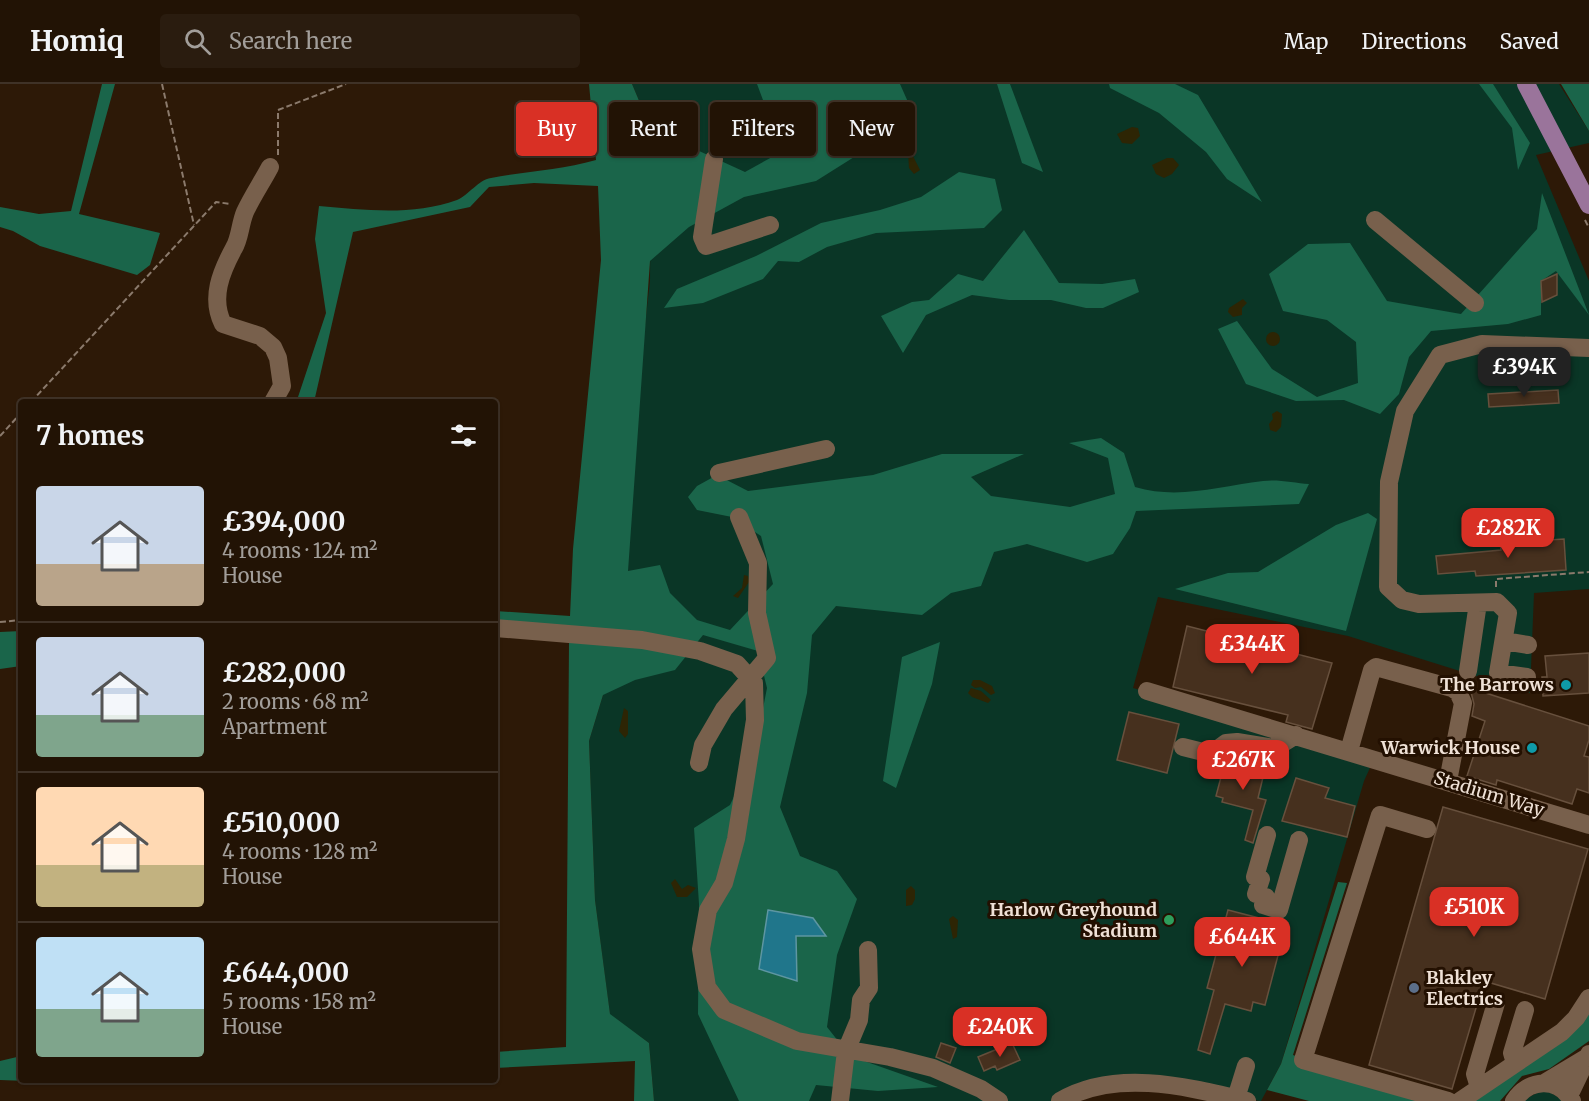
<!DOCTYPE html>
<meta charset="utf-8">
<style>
body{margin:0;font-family:Merriweather,serif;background:#2a1c0f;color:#f1f3f6;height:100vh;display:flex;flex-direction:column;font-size:22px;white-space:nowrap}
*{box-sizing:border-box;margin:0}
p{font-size:20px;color:#a29e9a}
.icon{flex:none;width:33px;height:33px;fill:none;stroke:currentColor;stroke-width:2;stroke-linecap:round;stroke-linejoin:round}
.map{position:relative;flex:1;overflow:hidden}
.drawer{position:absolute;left:18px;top:315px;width:480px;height:684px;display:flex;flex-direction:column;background:#221305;border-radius:6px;box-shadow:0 2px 4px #0004,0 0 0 2px #3f3227}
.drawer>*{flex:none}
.hud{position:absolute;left:516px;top:18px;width:570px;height:54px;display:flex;gap:12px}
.price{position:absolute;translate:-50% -51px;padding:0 14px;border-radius:12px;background:#d93025;color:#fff;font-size:20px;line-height:39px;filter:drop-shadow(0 2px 3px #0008)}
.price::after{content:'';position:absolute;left:50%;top:36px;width:18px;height:14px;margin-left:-9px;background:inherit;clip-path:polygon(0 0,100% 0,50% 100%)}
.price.current{background:#222;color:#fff}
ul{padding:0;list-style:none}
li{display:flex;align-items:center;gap:18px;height:150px;padding:0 18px}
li+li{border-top:2px solid #3f3227}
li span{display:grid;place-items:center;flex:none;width:168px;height:120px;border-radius:6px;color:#555}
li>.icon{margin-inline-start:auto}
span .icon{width:72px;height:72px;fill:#fffc;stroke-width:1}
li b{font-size:26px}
h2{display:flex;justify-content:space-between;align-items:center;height:72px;padding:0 18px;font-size:26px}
.tag{padding:0 21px;border-radius:6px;background:#221305;box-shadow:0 2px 4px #0004,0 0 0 2px #3f3227;font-size:21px;line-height:54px}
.tag.current{background:#d93025;color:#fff}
header{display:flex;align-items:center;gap:36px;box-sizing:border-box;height:84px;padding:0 30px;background:#221305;border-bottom:2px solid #3f3227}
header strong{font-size:28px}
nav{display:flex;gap:33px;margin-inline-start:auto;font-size:21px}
.search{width:420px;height:54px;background:#2a1c0f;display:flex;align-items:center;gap:15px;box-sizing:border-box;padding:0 21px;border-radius:6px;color:#a29e9a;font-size:22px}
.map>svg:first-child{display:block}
</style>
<header>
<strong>Homiq</strong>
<div class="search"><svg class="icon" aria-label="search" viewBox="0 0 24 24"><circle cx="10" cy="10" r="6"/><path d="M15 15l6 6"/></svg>Search here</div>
<nav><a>Map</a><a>Directions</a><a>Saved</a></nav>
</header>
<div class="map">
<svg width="1589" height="1017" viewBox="0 0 1589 1017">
<rect width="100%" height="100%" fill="#2d1907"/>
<path fill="#0a3626" d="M632,0H1559L1589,47V59L1536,71L1589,197V505L1534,509L1530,609L1348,552L1158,513L1133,604L1374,675L1364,697L1281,980L1261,1017L1127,999L1060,1017H654L649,959L610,931L595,816L589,657L603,611L650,197L651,45Z
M1545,1005L1564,1017H1521Z"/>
<path fill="#1a654a" d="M102,0H115L79,130L160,149L150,181L137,191L40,162L13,147L0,143V123L39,130L71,127Z
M589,0H632L651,45L745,88L772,73L773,43L757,0H900L908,18L878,58L816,97L744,113L689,143L650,177L628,487L660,481L670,509L697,536L730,546L773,500L761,452L732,433L697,426L688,413L697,402L717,391L748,407L873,391L942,370H1024L971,393L991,412L1070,423L1115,410L1108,374L1069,359L1101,354L1124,369L1135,403C1179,416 1219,402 1263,397C1278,395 1295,399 1309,400L1299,420L1136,427L1130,444L1113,470L1087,478L1027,460L994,468L981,502L951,509L922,531L836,522L812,551L807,609L780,723L800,772L837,787L857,815L837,871L827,943L850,972L938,1003L878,1007L816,1001L809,1017H739L698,930L699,820L694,744L730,721L754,670L767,604L758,567L703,551L675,586L635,596L603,611L589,657L595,816L610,930L649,959L654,1017H634L635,977L495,984V968L566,963L569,558L495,551V527L570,532L573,465L601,176L598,102L534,99L489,103L470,123L353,148L314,318H293L298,313L326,229L315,155L319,122C364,126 413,132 457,116C469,111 478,96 491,94C526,87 562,86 596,76Z
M997,0H1010L1043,88L1022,79Z
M1109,0H1175L1198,11L1262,118L1227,95L1206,68L1159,29L1110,4Z
M1479,0H1493L1530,59L1518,86L1512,44Z
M1561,0H1589V47Z
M959,88L995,95L1002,126L984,144L876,149L827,163L799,178L778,177L763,195L703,219L664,224L677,205L756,172L821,139L880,126L921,113Z
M1542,109L1589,231L1556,187L1541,197V231L1508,240L1431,247L1409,273L1399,310L1380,330L1344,316L1296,317L1246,300L1218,245L1237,237L1272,285L1317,313L1358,299L1356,258L1327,236L1283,227L1269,190L1308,160L1350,159L1387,217L1461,230L1537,145Z
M1024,146L1059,199L1102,200L1135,195L1139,208L1103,224H1086L1051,216H1009L972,211L926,231L903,269L881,232L912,218L929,216L958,190L983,197Z
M1368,429L1377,435L1346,547L1175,505L1228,489L1258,488L1336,441Z
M21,547V582L0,585V548Z
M940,558L932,600L896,704L883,697L902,573Z
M1338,798L1347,799L1293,971L1419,1017H1309L1267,1006L1281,980Z
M1589,923V957L1549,985L1522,992L1500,1017H1464Z
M21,972V996H151L109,1000L0,996V977Z"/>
<path fill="#2d2504" d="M1132,43L1138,44L1140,52L1132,60L1122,59L1117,50Z
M914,64L913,72L920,86L914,90L909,84L908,68Z
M1167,74H1173L1179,81L1172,90L1164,94L1156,90L1152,81Z
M1243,215L1247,219L1242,224V231L1233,233L1228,228L1229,224Z
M1266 255a7 7 0 1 1 14 0a7 7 0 1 1-14 0Z
M1277,327L1282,330L1281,343L1276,348L1270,346L1269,340L1273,335L1272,330Z
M744,491L748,492L749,498L738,514L733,512L742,504Z
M973,596H980L992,602L995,609L991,611L981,603L975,604L971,601Z
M971,604L981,607L991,616L988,619L972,613L968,609Z
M624,624L628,627V650L625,654L619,647Z
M675,795L682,805L688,801L696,804L687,813H677L671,799Z
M911,802L915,806V815L912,821L906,822V806Z
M953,832L958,836L957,853L953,855L949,835Z"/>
<path fill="#20768b" stroke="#5e96a2" stroke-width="1.5" d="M768,826L813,834L826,852H796L797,897L759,885Z"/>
<path fill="#46301e" stroke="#67503d" stroke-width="1.5" d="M1557,190V211L1542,218L1541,197Z
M1558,306L1559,319L1489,323L1488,310Z
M1564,455L1566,486L1476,492L1475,487L1438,490L1436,472L1501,466L1500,459Z
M1187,542L1332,579L1312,645L1286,638L1288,631L1173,603Z
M1589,569V609L1543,612L1542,593H1547L1545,572Z
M1470,604L1589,642V656L1584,672L1589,673V709L1577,705L1572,720L1497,696L1496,701L1467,692L1485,637L1472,632L1474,620Z
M1129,628L1179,640L1167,689L1117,676Z
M1226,674L1265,685L1258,714L1266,716L1253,759L1245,756L1253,726L1222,718L1223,714L1216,712Z
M1296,694L1329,704L1325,714L1355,722L1347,753L1282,737Z
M1443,723L1588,765L1545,915L1484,897L1452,1005L1369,981Z
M1228,826L1286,841L1265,921L1253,918L1251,927L1225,920L1210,970L1198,966L1214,906L1207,904Z
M941,959L956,964L950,979L936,973Z
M1012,959L1020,976L997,986L995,982L984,987L978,973Z"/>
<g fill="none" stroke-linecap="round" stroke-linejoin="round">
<path stroke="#8b7a6c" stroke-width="2" stroke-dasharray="6 3" stroke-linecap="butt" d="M162,0L194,141
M278,71V26L346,0
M1585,136L1589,144
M31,318L216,118L231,120
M0,352L21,329
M1496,503V495L1589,488
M0,538L21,536"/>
<path stroke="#78604c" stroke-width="18" d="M714,75L702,153L706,162L770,141
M270,83C262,98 252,113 245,128C240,140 240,154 234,164C221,188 210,214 223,240L260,252L273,263L278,274L282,302L273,318
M1375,136L1475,219
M719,389L826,365
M495,544L642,556L700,567L737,580L754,599L755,636L736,755L724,799L708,826L701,865L707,903L724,926L797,957L890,973L933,984L981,1005L999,1017
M1504,557L1528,561
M1468,587L1478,519
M1527,593L1498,589L1508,529L1497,518L1419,520L1402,516L1388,503L1389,398L1405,327L1440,271L1482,260L1589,264
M1147,607L1589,741
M1183,663L1211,670L1226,659L1237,658L1275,664L1296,651
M1349,667L1372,586L1376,583L1452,604L1458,608L1463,619L1448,697
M699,679L703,661L724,625L767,574L757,529L758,479L739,433
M1427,745L1380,731L1303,976L1448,1017
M1267,751L1255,793L1261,795L1256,810L1266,813L1263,821L1279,826L1299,756
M1515,979L1512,969L1525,926
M1546,998L1586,974
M1479,1003L1475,990L1496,919
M1569,1012L1589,970
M1236,1014L1246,982
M840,1017L846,967L859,936L861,916L869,904L868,866
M1060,1017C1116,984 1188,1003 1247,1017
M1460,1017L1562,948L1576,934L1589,914
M1514,1017C1528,995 1558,992 1572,1017"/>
<path stroke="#9a749b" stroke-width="18" d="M1526,0L1589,121"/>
</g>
<g fill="#0f9aa8" stroke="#231001" stroke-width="2">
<circle cx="1566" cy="601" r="6"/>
<circle cx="1532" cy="664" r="6"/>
</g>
<circle fill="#2e9e5b" stroke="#231001" stroke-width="2" cx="1169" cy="836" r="6"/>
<circle fill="#5c6f8a" stroke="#231001" stroke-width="2" cx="1414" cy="904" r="6"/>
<g text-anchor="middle" stroke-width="6" stroke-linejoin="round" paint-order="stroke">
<g font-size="18" font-weight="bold" fill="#efe1d6" stroke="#231001" text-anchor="end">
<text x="1554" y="607">The Barrows</text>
<text x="1520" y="670">Warwick House</text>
<text x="1157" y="832">Harlow Greyhound<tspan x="1157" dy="21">Stadium</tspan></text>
<text x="1426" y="900" text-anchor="start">Blakley<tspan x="1426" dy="21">Electrics</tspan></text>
</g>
<g font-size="18" fill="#efe1d6" stroke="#231001">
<text transform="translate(1489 710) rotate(17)" y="6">Stadium Way</text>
</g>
</g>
</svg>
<b class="price current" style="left:1524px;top:314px">£394K</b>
<b class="price" style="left:1508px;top:475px">£282K</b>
<b class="price" style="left:1252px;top:591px">£344K</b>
<b class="price" style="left:1243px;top:707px">£267K</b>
<b class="price" style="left:1474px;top:854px">£510K</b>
<b class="price" style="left:1242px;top:884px">£644K</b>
<b class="price" style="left:1000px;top:974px">£240K</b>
<div class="hud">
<a class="tag current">Buy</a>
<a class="tag">Rent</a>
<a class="tag">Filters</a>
<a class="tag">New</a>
</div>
<section class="drawer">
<h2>7 homes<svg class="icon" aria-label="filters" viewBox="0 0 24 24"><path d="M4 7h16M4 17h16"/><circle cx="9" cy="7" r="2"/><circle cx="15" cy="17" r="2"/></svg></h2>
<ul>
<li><span style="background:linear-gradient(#c9d6e8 65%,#b9a48a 0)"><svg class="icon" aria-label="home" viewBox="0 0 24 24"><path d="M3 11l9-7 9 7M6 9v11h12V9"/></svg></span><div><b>£394,000</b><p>4 rooms · 124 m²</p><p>House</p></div></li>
<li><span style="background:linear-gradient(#c9d6e8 65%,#7fa58c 0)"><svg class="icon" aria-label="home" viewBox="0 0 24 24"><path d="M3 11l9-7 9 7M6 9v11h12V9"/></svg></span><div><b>£282,000</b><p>2 rooms · 68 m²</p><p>Apartment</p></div></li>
<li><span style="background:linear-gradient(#ffd9b3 65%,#c2b280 0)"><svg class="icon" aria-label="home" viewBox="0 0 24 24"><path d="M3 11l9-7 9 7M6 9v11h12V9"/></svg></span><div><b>£510,000</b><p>4 rooms · 128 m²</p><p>House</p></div></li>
<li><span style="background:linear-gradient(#bfe0f5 60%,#7fa58c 0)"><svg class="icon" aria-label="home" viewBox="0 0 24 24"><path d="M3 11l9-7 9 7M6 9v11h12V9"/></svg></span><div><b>£644,000</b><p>5 rooms · 158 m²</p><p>House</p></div></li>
</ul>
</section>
</div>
